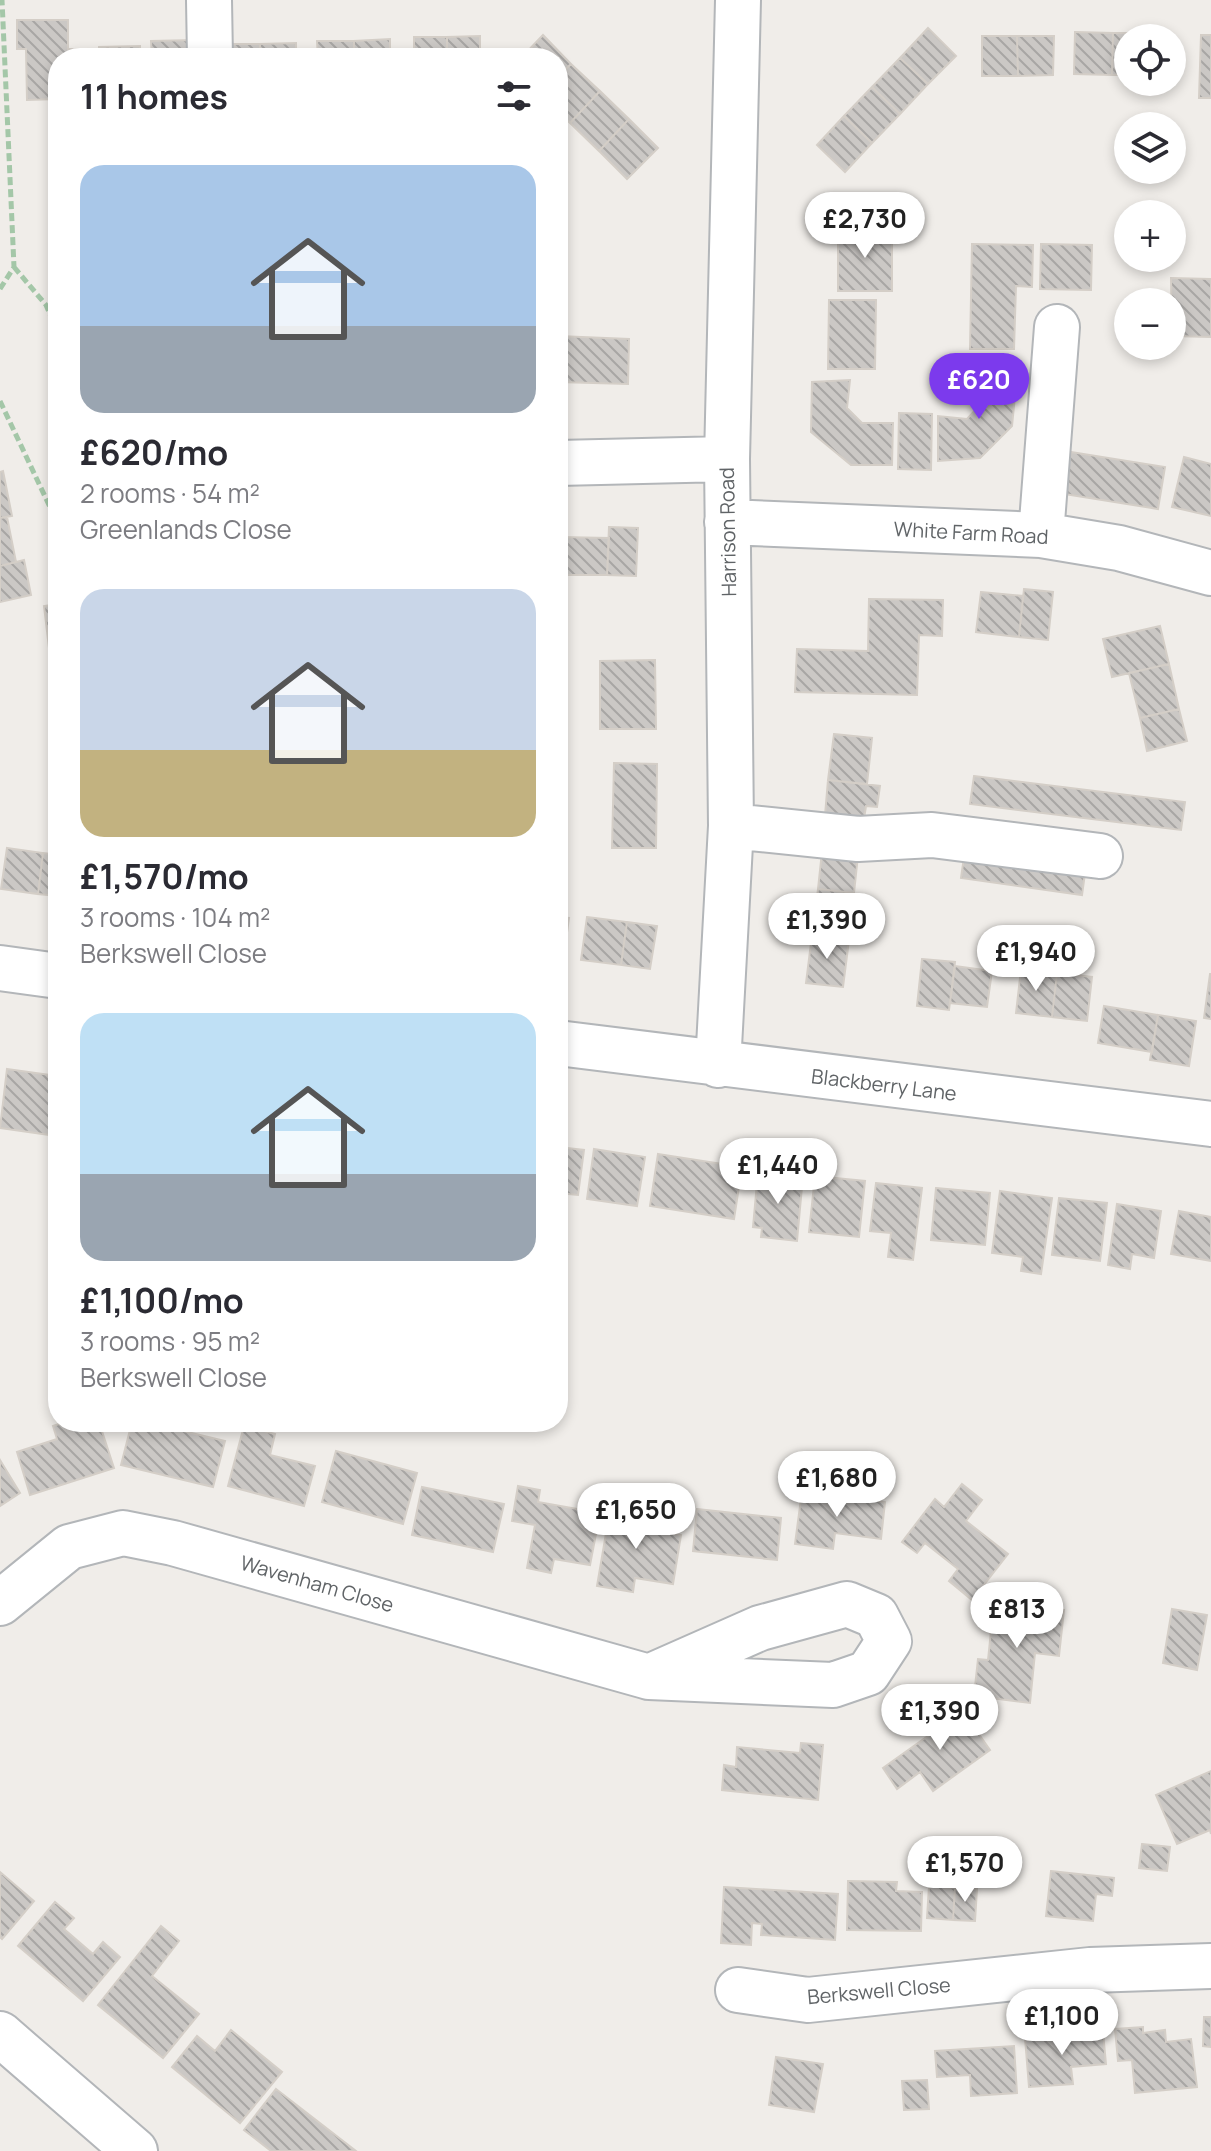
<!DOCTYPE html>
<meta charset="utf-8">
<style>
body{margin:0;font-family:Manrope,sans-serif;background:#f2f2f3;color:#2b2b33;height:100vh;display:flex;flex-direction:column;font-size:30px;white-space:nowrap}
*{box-sizing:border-box;margin:0}
p{font-size:26px;color:#7c7c81}
.icon{flex:none;width:44px;height:44px;fill:none;stroke:currentColor;stroke-width:2;stroke-linecap:round;stroke-linejoin:round}
.map{position:relative;flex:1;overflow:hidden}
.drawer{position:absolute;left:48px;top:48px;width:520px;height:1384px;display:flex;flex-direction:column;background:#fff;border-radius:32px;box-shadow:0 4px 12px #0003}
.drawer>*{flex:none}
.tools{position:absolute;left:1114px;top:24px;display:grid;gap:16px}
.tools a{display:grid;place-items:center;width:72px;height:72px;border-radius:50%;background:#fff;box-shadow:0 4px 12px #0003;font-size:40px}
.price{position:absolute;translate:-50% -68px;padding:0 18px;border-radius:28px;background:#fff;color:#222;font-size:26px;line-height:52px;filter:drop-shadow(0 2px 4px #0008)}
.price::after{content:'';position:absolute;left:50%;top:48px;width:24px;height:18px;margin-left:-12px;background:inherit;clip-path:polygon(0 0,100% 0,50% 100%)}
.price.active{background:#7c3aed;color:#fff}
ul{padding:0;list-style:none}
li{display:grid;align-content:center;gap:16px;height:424px;padding:0 32px}
li span{display:grid;place-items:center;height:248px;border-radius:24px;color:#555}
li>.icon{margin-inline-start:auto}
span .icon{width:144px;height:144px;fill:#fffc;stroke-width:1}
li b{font-size:34px}
h2{display:flex;justify-content:space-between;align-items:center;height:96px;padding:0 32px;font-size:34px}
.map>svg:first-child{display:block}
</style>
<div class="map">
<svg width="1211" height="2151" viewBox="0 0 1211 2151">
<defs>
<pattern id="building-back-hatch" width="6" height="6" patternUnits="userSpaceOnUse" patternTransform="scale(2)"><rect width="6" height="6" fill="#cbc8c5"/><path d="M-1 5l2 2M0 0l6 6M5-1l2 2" fill="none" stroke="#a8a6a4"/></pattern>
</defs>
<rect width="100%" height="100%" fill="#f0ede9"/>
<path fill="url(#building-back-hatch)" stroke="#d4cec7" stroke-width="2" d="M17,20H68V49H81V58H58V99L27,100L26,49H17Z
M928,28L956,56L928,84L900,58Z
M1075,32L1113,33L1112,75L1074,74Z
M1113,33H1151L1150,38H1128V75H1112Z
M543,35L571,64L558,77V58H521Z
M1201,35H1211V98H1199Z
M480,36V58H447V37Z
M982,36H1017L1018,76H982Z
M1017,36H1054L1053,75L1018,76Z
M414,37H447V58H414Z
M390,39V58H354V41Z
M194,40V58H152L151,41Z
M317,41H354V58H318Z
M296,43V58H260V44Z
M224,44H260V58H224Z
M140,46V58H99V47Z
M900,58L928,84L900,114L872,87Z
M571,64L600,91L570,123L558,111V77Z
M872,87L900,114L872,143L844,116Z
M600,91L629,119L599,151L570,123Z
M844,116L872,143L845,172L817,145Z
M629,119L658,148L627,179L599,151Z
M838,229H892V291H838Z
M972,244L1033,245L1032,287L1016,286L1014,349H970Z
M1041,244L1092,245L1091,290L1040,289Z
M1171,278L1211,279V337L1172,336Z
M829,300H876L875,369H828Z
M558,336L629,339L628,384L558,382Z
M980,375L1017,376L1012,426L980,458L938,461V416L967,419L979,406Z
M850,380L847,408L862,423H893L892,465H851L811,432L812,382Z
M899,413L932,414L931,470L898,469Z
M1071,452L1165,467L1158,509L1064,494Z
M1184,457L1211,464V516L1172,507Z
M3,471L12,516L0,518V472Z
M7,517L16,562L0,566V518Z
M609,527L638,528L636,576L607,575Z
M560,537L609,538L607,575H558Z
M24,560L31,595L0,602V566Z
M1024,589L1053,592L1048,640L1019,637Z
M981,592L1023,596L1019,637L976,632Z
M869,599L943,600L942,636L919,635L917,695L795,692L797,649L868,651Z
M58,604V647L49,648L44,606Z
M1160,626L1169,664L1112,677L1103,639Z
M655,660L656,729H600V661Z
M1169,664L1179,709L1140,718L1129,673Z
M1179,709L1187,741L1147,751L1140,718Z
M834,734L872,738L867,784L828,780Z
M614,763L657,764L656,848H612Z
M974,776L1185,802L1181,830L970,804Z
M828,780L880,786L877,807L866,806L864,819L825,815Z
M823,842L859,846L854,893L818,889Z
M7,848L43,853L38,894L1,889Z
M965,850L1086,866L1082,895L961,878Z
M43,853L58,855V896L38,894Z
M818,889L854,893L849,940L812,935Z
M558,917L569,918L563,962H558Z
M587,917L627,922L621,965L581,960Z
M627,922L657,926L650,969L621,965Z
M812,935L849,940L843,987L806,983Z
M922,959L955,962L949,1010L917,1006Z
M955,966L992,971L987,1007L950,1003Z
M1021,969L1057,973L1052,1017L1016,1013Z
M1057,973L1092,977L1087,1021L1052,1017Z
M1210,974H1211V1019L1204,1018Z
M1104,1006L1158,1015L1152,1052L1098,1043Z
M1158,1015L1196,1021L1189,1066L1150,1060Z
M7,1069L58,1076L50,1135L0,1128Z
M558,1147L584,1150L578,1195L558,1193Z
M594,1149L645,1157L637,1206L587,1199Z
M658,1154L742,1167L734,1219L650,1206Z
M758,1172L803,1176L797,1241L761,1237L762,1228L753,1227Z
M815,1176L865,1181L859,1237L809,1232Z
M876,1183L922,1188L913,1260L888,1257L891,1233L870,1231Z
M936,1188L990,1193L985,1245L931,1240Z
M1000,1191L1052,1198L1041,1274L1021,1271L1023,1257L992,1253Z
M1059,1198L1107,1203L1100,1261L1052,1255Z
M1117,1204L1161,1211L1154,1258L1132,1254L1130,1269L1108,1265Z
M1179,1211L1211,1217V1261L1171,1254Z
M65,1422H99L114,1468L30,1495L17,1452L57,1439L53,1426Z
M132,1422H146L225,1441L213,1487L121,1465Z
M244,1426L275,1434L270,1455L315,1466L304,1506L228,1486Z
M336,1451L417,1473L403,1524L322,1502Z
M0,1460L20,1493L0,1506Z
M962,1484L982,1500L966,1521L1008,1554L972,1600L949,1581L958,1569L925,1543L917,1553L902,1542L935,1499L944,1507Z
M518,1486L540,1490L538,1502L600,1513L590,1565L554,1559L551,1573L527,1568L535,1525L512,1521Z
M422,1487L504,1504L493,1552L412,1535Z
M802,1491L885,1502L881,1539L835,1533L833,1549L795,1544Z
M611,1504L648,1511L645,1529L681,1535L673,1584L635,1578L633,1592L597,1586Z
M697,1509L781,1518L777,1560L693,1551Z
M994,1602L1064,1610L1059,1656L1035,1653L1030,1703L974,1696L978,1659L988,1660Z
M1172,1609L1207,1615L1197,1670L1163,1663Z
M957,1703L990,1750L933,1791L920,1772L897,1789L883,1768L939,1728L934,1720Z
M801,1743L823,1745L818,1800L722,1790L724,1765L736,1767L737,1747L800,1753Z
M1211,1771V1834L1210,1830L1177,1844L1156,1795Z
M1142,1844L1170,1847L1167,1871L1139,1868Z
M1051,1871L1114,1878L1112,1896L1096,1894L1093,1921L1046,1916Z
M0,1872L34,1901L2,1939L0,1937Z
M848,1881L897,1882L896,1891L922,1892L921,1931L847,1930Z
M929,1886L955,1888L953,1920L927,1918Z
M724,1887L838,1894L835,1940L761,1935L762,1924L752,1923L751,1945L721,1943Z
M955,1888L977,1889L975,1921L953,1920Z
M55,1902L74,1918L64,1929L93,1954L103,1942L120,1957L83,2001L18,1946Z
M161,1926L179,1941L152,1976L199,2014L163,2058L98,2005Z
M1204,2017H1211V2047L1203,2046Z
M1143,2027V2033L1165,2030L1166,2042L1191,2039L1197,2087L1135,2093L1132,2060L1118,2061L1115,2029Z
M231,2030L282,2072L240,2123L172,2067L197,2036L215,2051Z
M1103,2032L1106,2064L1071,2067L1073,2084L1029,2087L1025,2038Z
M1014,2046L1017,2093L971,2096L970,2075L937,2077L935,2051Z
M776,2057L823,2064L814,2112L769,2105Z
M927,2080L929,2109L904,2110L902,2081Z
M276,2089L356,2151H271L244,2130Z"/>
<g fill="none" stroke-linecap="round" stroke-linejoin="round">
<defs>
<path id="minor" d="M209,0L210,58
M558,463L727,459
M727,522L1041,535L1119,548L1211,573
M1041,535L1057,327
M731,826L858,839L932,835L1100,856
M0,968L58,976
M558,1043L1211,1124
M718,1065L731,826L727,459L738,0
M0,1603L69,1547L123,1533L173,1543L649,1677L833,1685L868,1673L889,1641L876,1616L847,1604L760,1628L649,1677
M738,1990L808,2000L1090,1970L1211,1966
M0,2034L135,2151"/>
</defs>
<use href="#minor" stroke="#b3b6b9" stroke-width="48"/>
<path stroke="#a4c7a8" stroke-width="5" stroke-dasharray="8 4" stroke-linecap="butt" d="M14,267L46,305L58,333
M0,289L14,267L2,0
M0,401L58,524"/>
<use href="#minor" stroke="#fff" stroke-width="44"/>
</g>
<g text-anchor="middle" stroke-width="8" stroke-linejoin="round" paint-order="stroke">
<g font-size="20" fill="#606467" stroke="#fff">
<text transform="translate(728 532) rotate(-91)" y="7">Harrison Road</text>
<text transform="translate(971 533) rotate(3)" y="7">White Farm Road</text>
<text transform="translate(884 1085) rotate(7)" y="7">Blackberry Lane</text>
<text transform="translate(317 1584) rotate(16)" y="7">Wavenham Close</text>
<text transform="translate(879 1991) rotate(-5)" y="7">Berkswell Close</text>
</g>
</g>
</svg>
<div class="tools">
<a><svg class="icon" aria-label="locate" viewBox="0 0 24 24"><circle cx="12" cy="12" r="6"/><path d="M12 2v4M12 18v4M2 12h4M18 12h4"/></svg></a>
<a><svg class="icon" aria-label="layers" viewBox="0 0 24 24"><path d="M12 4l9 5-9 5-9-5zM3 14l9 5 9-5"/></svg></a>
<a>+</a>
<a>−</a>
</div>
<b class="price" style="left:865px;top:260px">£2,730</b>
<b class="price active" style="left:979px;top:421px">£620</b>
<b class="price" style="left:827px;top:961px">£1,390</b>
<b class="price" style="left:1036px;top:993px">£1,940</b>
<b class="price" style="left:778px;top:1206px">£1,440</b>
<b class="price" style="left:837px;top:1519px">£1,680</b>
<b class="price" style="left:636px;top:1551px">£1,650</b>
<b class="price" style="left:1017px;top:1650px">£813</b>
<b class="price" style="left:940px;top:1752px">£1,390</b>
<b class="price" style="left:965px;top:1904px">£1,570</b>
<b class="price" style="left:1062px;top:2057px">£1,100</b>
<section class="drawer">
<h2>11 homes<svg class="icon" aria-label="filters" viewBox="0 0 24 24"><path d="M4 7h16M4 17h16"/><circle cx="9" cy="7" r="2"/><circle cx="15" cy="17" r="2"/></svg></h2>
<ul>
<li><span style="background:linear-gradient(#a9c7e8 65%,#9aa5b1 0)"><svg class="icon" aria-label="home" viewBox="0 0 24 24"><path d="M3 11l9-7 9 7M6 9v11h12V9"/></svg></span><div><b>£620/mo</b><p>2 rooms · 54 m²</p><p>Greenlands Close</p></div></li>
<li><span style="background:linear-gradient(#c9d6e8 65%,#c2b280 0)"><svg class="icon" aria-label="home" viewBox="0 0 24 24"><path d="M3 11l9-7 9 7M6 9v11h12V9"/></svg></span><div><b>£1,570/mo</b><p>3 rooms · 104 m²</p><p>Berkswell Close</p></div></li>
<li><span style="background:linear-gradient(#bfe0f5 65%,#9aa5b1 0)"><svg class="icon" aria-label="home" viewBox="0 0 24 24"><path d="M3 11l9-7 9 7M6 9v11h12V9"/></svg></span><div><b>£1,100/mo</b><p>3 rooms · 95 m²</p><p>Berkswell Close</p></div></li>
</ul>
</section>
</div>
